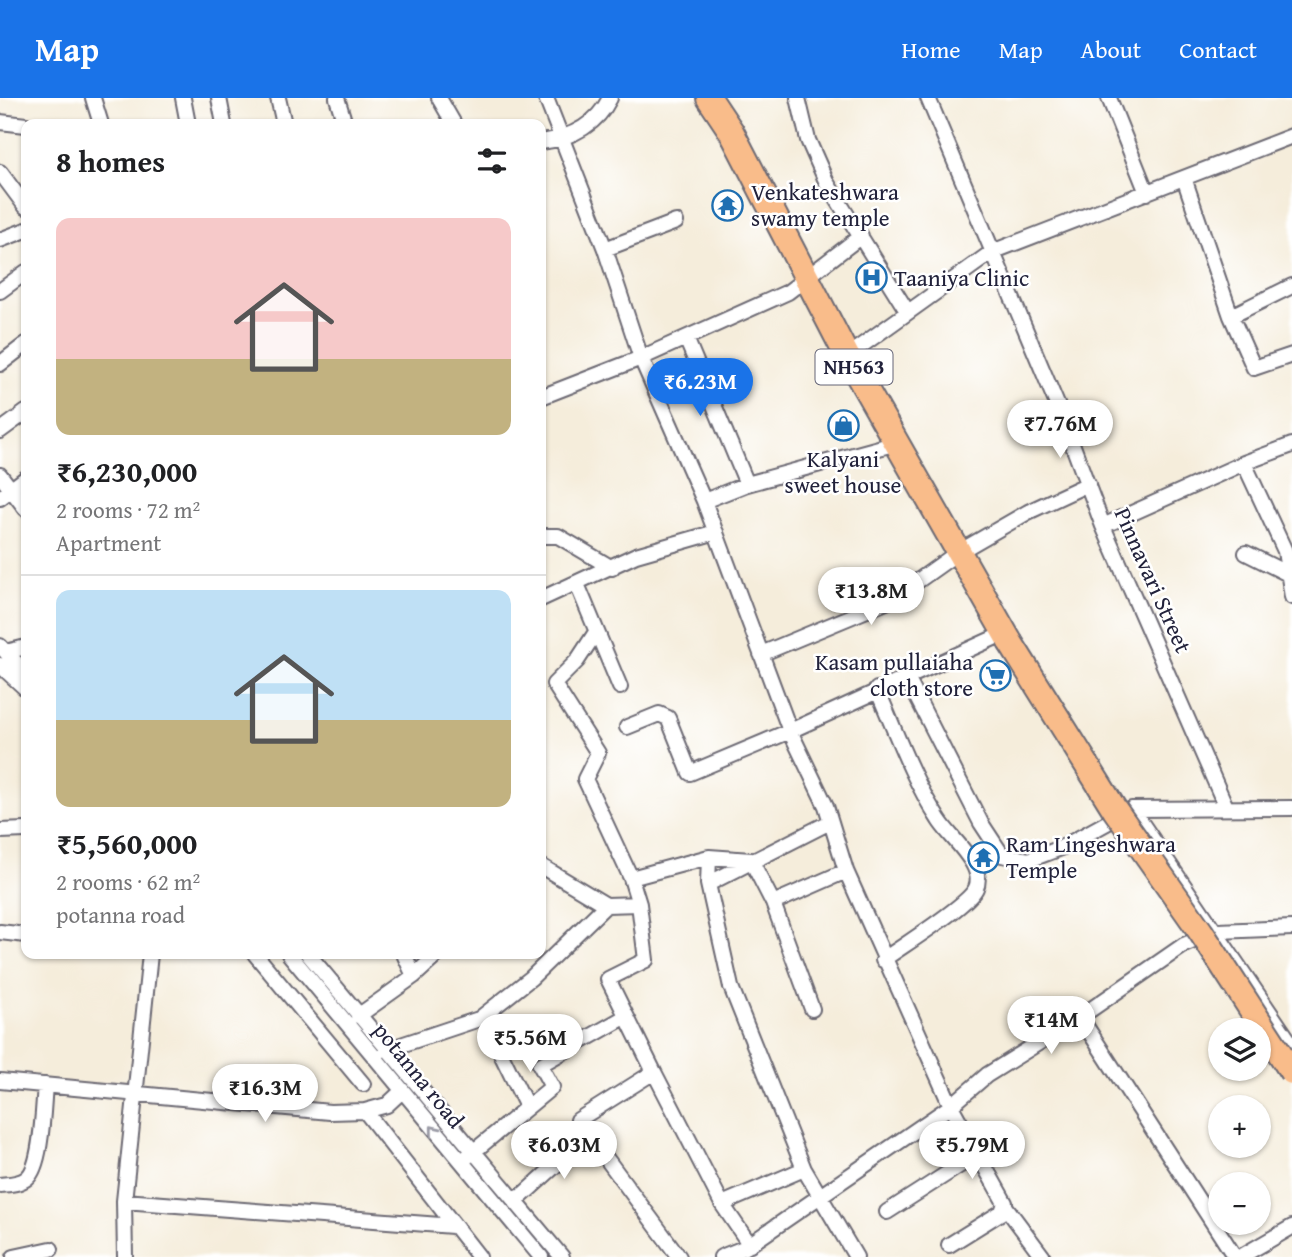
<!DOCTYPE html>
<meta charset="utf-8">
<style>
body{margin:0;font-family:"Gentium Book Plus",serif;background:#f2f2f2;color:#202124;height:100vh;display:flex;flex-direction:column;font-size:26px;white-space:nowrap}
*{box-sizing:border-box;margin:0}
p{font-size:23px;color:#757577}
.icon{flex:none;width:38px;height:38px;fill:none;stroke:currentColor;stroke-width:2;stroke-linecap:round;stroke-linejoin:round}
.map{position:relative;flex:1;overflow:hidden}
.side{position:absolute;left:21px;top:21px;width:525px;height:840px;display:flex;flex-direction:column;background:#fff;border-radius:14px;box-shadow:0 2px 5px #0004}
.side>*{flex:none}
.tools{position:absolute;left:1208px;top:920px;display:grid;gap:14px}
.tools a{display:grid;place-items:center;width:63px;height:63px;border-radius:50%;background:#fff;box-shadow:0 2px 5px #0004;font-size:35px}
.price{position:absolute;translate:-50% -60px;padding:0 16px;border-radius:24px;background:#fff;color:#222;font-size:23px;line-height:46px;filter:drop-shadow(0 2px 4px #0008)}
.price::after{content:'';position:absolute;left:50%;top:42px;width:21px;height:16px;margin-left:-10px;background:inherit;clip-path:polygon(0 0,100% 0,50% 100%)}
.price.on{background:#1a73e8;color:#fff}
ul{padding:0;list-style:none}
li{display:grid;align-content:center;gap:14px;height:371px;padding:0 35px}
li+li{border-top:2px solid #e0e0e0}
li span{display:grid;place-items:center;height:217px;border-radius:14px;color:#555}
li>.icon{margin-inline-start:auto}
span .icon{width:126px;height:126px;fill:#fffc;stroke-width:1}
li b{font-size:30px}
h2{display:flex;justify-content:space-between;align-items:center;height:84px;padding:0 35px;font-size:30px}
header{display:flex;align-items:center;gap:42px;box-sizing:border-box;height:98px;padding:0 35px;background:#1a73e8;color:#fff}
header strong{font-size:33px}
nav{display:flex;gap:38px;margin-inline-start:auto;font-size:24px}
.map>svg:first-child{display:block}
</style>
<header>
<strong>Map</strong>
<nav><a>Home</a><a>Map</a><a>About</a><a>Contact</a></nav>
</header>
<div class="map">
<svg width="1292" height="1159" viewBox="0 0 1292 1159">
<rect width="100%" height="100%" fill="#fff"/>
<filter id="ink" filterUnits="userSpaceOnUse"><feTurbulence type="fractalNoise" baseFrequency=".0143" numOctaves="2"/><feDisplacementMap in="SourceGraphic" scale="14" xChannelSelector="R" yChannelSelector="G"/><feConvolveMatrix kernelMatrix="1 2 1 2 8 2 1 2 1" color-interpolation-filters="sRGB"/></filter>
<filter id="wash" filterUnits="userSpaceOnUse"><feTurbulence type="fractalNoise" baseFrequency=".00686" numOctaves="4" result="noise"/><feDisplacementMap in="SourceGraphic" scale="28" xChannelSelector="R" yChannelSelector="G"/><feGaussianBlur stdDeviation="1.57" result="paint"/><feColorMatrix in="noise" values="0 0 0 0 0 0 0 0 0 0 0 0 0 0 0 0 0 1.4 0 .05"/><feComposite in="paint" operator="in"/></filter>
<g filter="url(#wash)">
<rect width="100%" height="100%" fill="#f5eddb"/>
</g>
<g filter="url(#ink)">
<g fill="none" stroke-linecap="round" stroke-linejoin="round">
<defs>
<path id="minor" d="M93,0L101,26
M183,0L188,26
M219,0L224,26
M278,0L284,26
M337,0L345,26
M439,0L454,26
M546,0L605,151L641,260L704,403L790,633L826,708L846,773L951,1008L1005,1105L1002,1114L949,1147
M798,0L808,42L827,85L907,213
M928,0L1061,316L1103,428L1226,709
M1109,0L1147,95
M0,24L26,27
M541,44C571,40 596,28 610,0
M0,74L26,109
M1184,80L1231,218L1254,270L1292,257
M0,142L26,132
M605,151L676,124
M0,193L26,174
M1231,218L1292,188
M686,240L747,386
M847,258L992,154L1292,38
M0,266L26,246
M541,299L641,260L788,194L861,138
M0,333L26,314
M1244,365L1285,453L1292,499
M0,377L26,411
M0,400L26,380
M704,403L747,386L897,345
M1103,428L1244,365L1292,347
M541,438H558L612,470
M1246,455L1292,478
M577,486L620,589
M541,501L636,457L716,434
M596,534L577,563L554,586L598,655L585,681L631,780L639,806L646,862L608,881L654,974L578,1022L679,1159
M0,548L26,575
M6,554L26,549
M761,556L891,502L957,455L1028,414L1088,386
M0,567L26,591
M906,578L981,725L1002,757L1029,762L1061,750L1132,711L1292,710
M877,591C896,635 913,682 939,722C950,740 986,768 976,790C969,807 902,848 883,862
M627,629L659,616L668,620L690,675L790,633L1005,535
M1132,711L1292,947
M0,733L26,732
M709,759L708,786L731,889L804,1071L856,1159
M631,780L709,759L751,762L773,805L812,911
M708,786L830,724
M773,805L846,773
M606,807L639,806
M0,834L26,837
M255,856L363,986
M289,856L541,1159
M308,856L562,1159
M404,856L414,878
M358,918L414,878L438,856
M1080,919L1235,1159
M386,952L479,921L531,880L606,807L541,768
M502,958L527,1009
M654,974L722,1106L750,1147
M0,983L330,1014L365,1013L479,1159
M365,1013L387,1007L402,993
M467,1059L552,989L540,967L625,919
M0,1087C9,1086 20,1086 27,1080C42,1068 43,1008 45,987
M124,1103L453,1128
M516,1103L588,1038
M722,1106L804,1071
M1005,1108L1043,1159
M887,1114L976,1057
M14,1159L51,1151
M125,1159L124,1103L150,856
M721,1159L746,1149L951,1008L987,977L1080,919L1184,847L1218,833L1292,830
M1240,1159L1292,1129"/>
<path id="trunk" d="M709,0L731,33L847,258L1010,544"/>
</defs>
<use href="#minor" stroke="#6c6973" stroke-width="18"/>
<use href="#trunk" stroke="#6c6973" stroke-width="28"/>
<use href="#minor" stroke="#fff" stroke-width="14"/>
<use href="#trunk" stroke="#f9bc8a" stroke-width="24"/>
<defs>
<path id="trunk-bridge" d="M1010,544L1115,712L1201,834L1292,974"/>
</defs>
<use href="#trunk-bridge" stroke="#6c6973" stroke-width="28" stroke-linecap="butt"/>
<use href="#trunk-bridge" stroke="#f9bc8a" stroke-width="24"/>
</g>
<defs><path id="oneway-chevron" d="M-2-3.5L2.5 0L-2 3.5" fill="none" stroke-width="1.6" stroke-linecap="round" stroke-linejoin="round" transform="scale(1.75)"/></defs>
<use stroke="#9c9ca7" href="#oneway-chevron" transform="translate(434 1032) rotate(-129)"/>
</g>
<defs>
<symbol id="temple-ring" viewBox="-11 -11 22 22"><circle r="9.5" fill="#fff" stroke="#1f6fb2" stroke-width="1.5"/><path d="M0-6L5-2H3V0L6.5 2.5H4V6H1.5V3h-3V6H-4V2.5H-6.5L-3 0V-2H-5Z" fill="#1f6fb2"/></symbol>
<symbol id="hospital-ring" viewBox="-11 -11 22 22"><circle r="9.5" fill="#fff" stroke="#1f6fb2" stroke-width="1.5"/><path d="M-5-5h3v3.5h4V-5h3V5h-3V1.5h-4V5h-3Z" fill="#1f6fb2"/></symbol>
<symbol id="shop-ring" viewBox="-11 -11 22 22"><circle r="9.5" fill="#fff" stroke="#1f6fb2" stroke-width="1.5"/><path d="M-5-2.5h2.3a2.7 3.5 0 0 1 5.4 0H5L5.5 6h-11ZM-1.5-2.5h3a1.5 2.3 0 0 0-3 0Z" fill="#1f6fb2"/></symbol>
<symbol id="supermarket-ring" viewBox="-11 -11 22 22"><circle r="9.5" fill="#fff" stroke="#1f6fb2" stroke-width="1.5"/><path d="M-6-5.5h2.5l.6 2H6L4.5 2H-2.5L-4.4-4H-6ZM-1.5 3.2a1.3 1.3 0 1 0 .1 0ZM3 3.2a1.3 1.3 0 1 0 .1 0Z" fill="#1f6fb2"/></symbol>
</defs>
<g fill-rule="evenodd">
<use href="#temple-ring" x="710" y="90" width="35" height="35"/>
<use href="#hospital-ring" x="854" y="162" width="35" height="35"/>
<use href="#shop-ring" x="826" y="310" width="35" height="35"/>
<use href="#supermarket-ring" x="978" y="560" width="35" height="35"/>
<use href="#temple-ring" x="966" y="742" width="35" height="35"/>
</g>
<g text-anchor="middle" stroke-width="5" stroke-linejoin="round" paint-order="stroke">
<rect fill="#fff" stroke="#646476" stroke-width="2" x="815.5" y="251.5" width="77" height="35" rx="5"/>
<g font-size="21" font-weight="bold" fill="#22223b">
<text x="854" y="276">NH563</text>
</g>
<g font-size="23" fill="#22223b" stroke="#fff" text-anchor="start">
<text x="751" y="102">Venkateshwara<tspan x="751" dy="26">swamy temple</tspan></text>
<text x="894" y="188">Taaniya Clinic</text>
<text x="843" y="369" text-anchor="middle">Kalyani<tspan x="843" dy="26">sweet house</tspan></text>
<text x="973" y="572" text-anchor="end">Kasam pullaiaha<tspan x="973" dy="26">cloth store</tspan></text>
<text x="1006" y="754">Ram Lingeshwara<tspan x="1006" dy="26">Temple</tspan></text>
</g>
<g font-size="23" fill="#22223b" stroke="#fff">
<text transform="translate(1153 482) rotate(66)" y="8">Pinnavari Street</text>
<text transform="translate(419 977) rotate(51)" y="8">potanna road</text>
</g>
</g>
</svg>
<div class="tools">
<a><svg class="icon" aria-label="layers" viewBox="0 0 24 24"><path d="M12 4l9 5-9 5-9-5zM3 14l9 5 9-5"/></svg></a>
<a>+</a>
<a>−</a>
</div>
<b class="price on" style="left:700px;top:320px">₹6.23M</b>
<b class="price" style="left:1060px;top:362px">₹7.76M</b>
<b class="price" style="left:871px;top:529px">₹13.8M</b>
<b class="price" style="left:1051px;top:958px">₹14M</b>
<b class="price" style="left:530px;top:976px">₹5.56M</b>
<b class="price" style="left:265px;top:1026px">₹16.3M</b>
<b class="price" style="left:564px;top:1083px">₹6.03M</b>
<b class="price" style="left:972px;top:1083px">₹5.79M</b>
<section class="side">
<h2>8 homes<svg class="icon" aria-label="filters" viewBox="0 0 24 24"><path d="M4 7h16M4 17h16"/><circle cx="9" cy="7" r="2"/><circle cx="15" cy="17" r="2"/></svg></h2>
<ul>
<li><span style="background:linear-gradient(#f6c9c9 65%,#c2b280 0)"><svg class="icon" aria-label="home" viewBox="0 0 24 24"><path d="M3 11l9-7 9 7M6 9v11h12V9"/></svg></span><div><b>₹6,230,000</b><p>2 rooms · 72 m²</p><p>Apartment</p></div></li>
<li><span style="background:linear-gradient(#bfe0f5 60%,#c2b280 0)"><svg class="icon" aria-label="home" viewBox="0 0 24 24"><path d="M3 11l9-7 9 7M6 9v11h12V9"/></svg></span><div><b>₹5,560,000</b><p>2 rooms · 62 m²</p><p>potanna road</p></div></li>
</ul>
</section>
</div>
